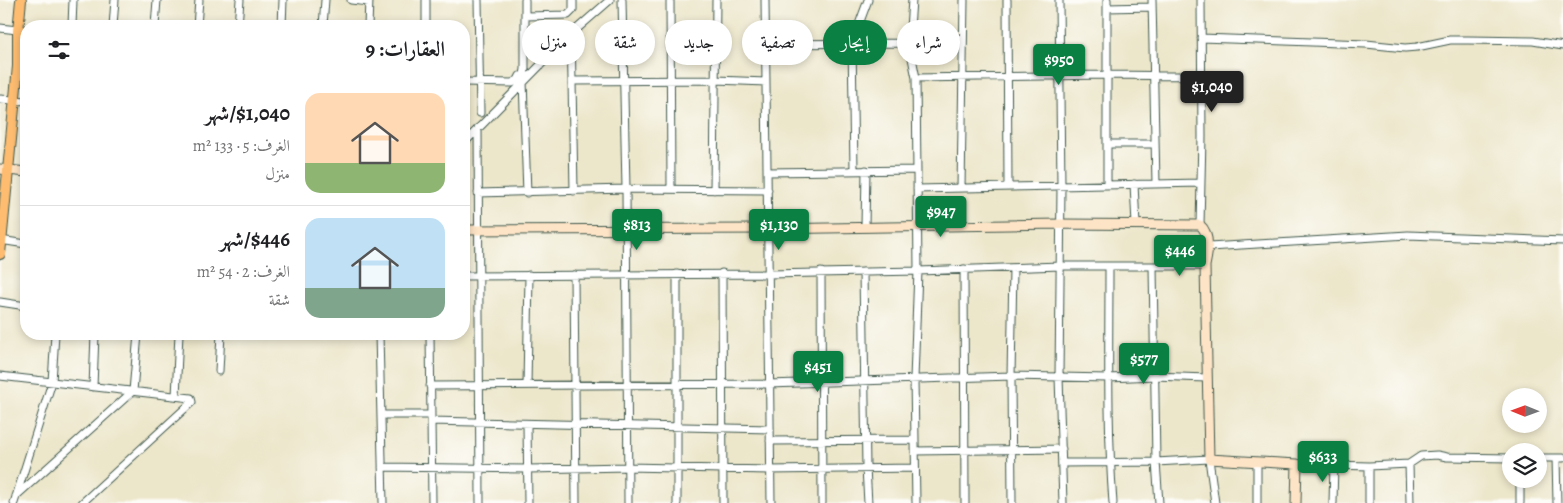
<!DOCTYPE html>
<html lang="ar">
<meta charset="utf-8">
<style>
body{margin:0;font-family:Alegreya,Amiri,serif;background:#f2f2f2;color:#202124;direction:rtl;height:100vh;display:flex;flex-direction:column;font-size:19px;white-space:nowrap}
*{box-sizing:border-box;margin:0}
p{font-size:16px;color:#757577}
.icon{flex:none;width:28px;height:28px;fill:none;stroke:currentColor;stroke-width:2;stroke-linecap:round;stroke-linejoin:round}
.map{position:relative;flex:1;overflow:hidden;direction:ltr}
.side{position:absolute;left:20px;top:20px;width:450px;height:320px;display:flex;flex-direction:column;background:#fff;border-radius:20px;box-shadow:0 2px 8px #0003;direction:rtl}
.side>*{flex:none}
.top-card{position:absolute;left:485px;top:20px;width:475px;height:45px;direction:rtl;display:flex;gap:10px}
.needle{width:32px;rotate:271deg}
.fabs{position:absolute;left:1502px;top:388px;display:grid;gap:10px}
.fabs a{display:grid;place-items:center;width:45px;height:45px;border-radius:50%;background:#fff;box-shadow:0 2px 8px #0003;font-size:25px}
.price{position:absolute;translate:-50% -42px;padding:0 11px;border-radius:5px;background:#0b8043;color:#fff;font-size:16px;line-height:32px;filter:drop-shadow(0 1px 2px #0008)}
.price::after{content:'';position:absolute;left:50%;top:30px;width:15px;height:11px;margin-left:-8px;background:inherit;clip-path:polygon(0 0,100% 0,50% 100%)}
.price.on{background:#222;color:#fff}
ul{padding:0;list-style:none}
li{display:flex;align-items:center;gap:15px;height:125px;padding:0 25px}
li+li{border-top:1px solid #e0e0e0}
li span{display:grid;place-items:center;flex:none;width:140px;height:100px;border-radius:15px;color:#555}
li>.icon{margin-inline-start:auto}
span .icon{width:60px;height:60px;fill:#fffc;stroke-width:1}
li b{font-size:21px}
h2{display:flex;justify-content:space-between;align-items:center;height:60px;padding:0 25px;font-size:21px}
.pill{padding:0 18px;border-radius:22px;background:#fff;box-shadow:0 2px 8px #0003;font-size:18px;line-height:45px}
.pill.on{background:#0b8043;color:#fff}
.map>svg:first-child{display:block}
</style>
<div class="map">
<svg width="1563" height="503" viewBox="0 0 1563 503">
<rect width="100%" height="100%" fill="#fdfcf7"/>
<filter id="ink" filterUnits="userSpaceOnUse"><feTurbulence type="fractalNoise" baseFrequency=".02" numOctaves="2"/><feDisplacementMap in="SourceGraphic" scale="10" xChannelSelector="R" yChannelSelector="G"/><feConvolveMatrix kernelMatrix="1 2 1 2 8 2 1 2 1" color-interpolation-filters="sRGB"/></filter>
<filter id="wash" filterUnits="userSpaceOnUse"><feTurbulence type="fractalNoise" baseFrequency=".0096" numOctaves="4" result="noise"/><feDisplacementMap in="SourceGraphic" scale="20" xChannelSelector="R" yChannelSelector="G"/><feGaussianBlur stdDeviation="1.12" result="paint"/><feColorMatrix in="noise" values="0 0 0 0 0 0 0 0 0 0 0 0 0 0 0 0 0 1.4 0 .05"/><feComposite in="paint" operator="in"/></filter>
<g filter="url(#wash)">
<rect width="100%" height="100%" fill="#ece6ca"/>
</g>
<g filter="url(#ink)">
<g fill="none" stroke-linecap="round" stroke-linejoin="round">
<defs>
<path id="street" d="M351,0L369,2
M478,0L480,113
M525,0V69L523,81L527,193
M622,0L626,189L628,503
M670,0L671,189
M765,0L771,503
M912,0L909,43L916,78L918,271L914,379L916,503
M1007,0L1008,187
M1059,0L1061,186L1059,377L1063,503
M1107,0V185
M1152,0L1156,184
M1107,8L1152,7
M525,16L568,15L573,10V0
M72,26L73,0
M113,26L115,0
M155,26L157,0
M197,26L199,0
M238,26L240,0
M282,26L283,0
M323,26L325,0
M368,26L369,0
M426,26V0
M0,28L26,31
M571,34L572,81L716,80L766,82
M1201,38L1366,44L1405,48L1417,47L1450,40H1468L1533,41L1563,46
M766,44L909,43
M916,78L1106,75L1201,76
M572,81L574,191
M464,82L512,83L518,80L520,76
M0,99L26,101
M478,128L480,503
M464,143L571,34L610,0
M1107,144H1155
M854,170L852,43L868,0
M767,172L917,170
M1134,184L1136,225
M961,188L964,0
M917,189L1201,183
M714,190L716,0
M478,193L626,189L768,190
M1200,225L1202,137L1201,0
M865,227L866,170
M0,240L26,244
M1209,247L1408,235L1563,241
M1153,266L1156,462L1159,503
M1109,267C1109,345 1107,424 1113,503
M964,269L965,503
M821,272L822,503
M863,272L866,468L868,503
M722,273L723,503
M677,274V503
M574,275L576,503
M464,276L768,274L918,271L1061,266H1205
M0,302L26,306
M255,334H256
M379,334L383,503
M430,334L432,503
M219,371L221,334
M0,376L191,398L192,402L82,503
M527,385L529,275
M430,386L769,384L1011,376L1108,378L1155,376L1206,378
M93,387L95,334
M176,396L179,334
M381,415H431
M431,421L770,429
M527,424L528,503
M770,441L915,440
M915,451L1062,449
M1539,458H1563
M1556,458L1557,503
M1062,463L1156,462L1209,459L1215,503
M1257,463V503
M1297,464L1369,466L1409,464L1421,456L1437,455L1447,457L1511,458
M1409,464L1410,503
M1369,466V503
M382,467L528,469L628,467L770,470L915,468
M16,496L133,391L138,334
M14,503L52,382L55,334
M1012,503L1011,376L1013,268
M1333,503L1334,464
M1520,503V479"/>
<path id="secondary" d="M0,169L26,172
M464,230L768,229L1061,224L1200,225C1211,234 1208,253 1205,266L1209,459L1297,464L1296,503"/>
<path id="primary" d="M0,254L18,66V31L21,0"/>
</defs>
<use href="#street" stroke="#3e564a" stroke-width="9"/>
<use href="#secondary" stroke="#3e564a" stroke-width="11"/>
<use href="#primary" stroke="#3e564a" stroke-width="12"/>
<use href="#street" stroke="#fff" stroke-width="7"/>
<use href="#secondary" stroke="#fee4c6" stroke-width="9"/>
<use href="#primary" stroke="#fdbc70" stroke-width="10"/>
</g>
</g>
</svg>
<div class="fabs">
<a><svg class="needle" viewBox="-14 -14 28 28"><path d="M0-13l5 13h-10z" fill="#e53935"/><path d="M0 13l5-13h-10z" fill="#757577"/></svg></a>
<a><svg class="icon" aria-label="layers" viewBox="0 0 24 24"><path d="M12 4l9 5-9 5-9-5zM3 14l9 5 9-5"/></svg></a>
</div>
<b class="price" style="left:1059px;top:86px">$950</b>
<b class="price on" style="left:1212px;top:113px">$1,040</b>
<b class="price" style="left:941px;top:238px">$947</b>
<b class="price" style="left:637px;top:251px">$813</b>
<b class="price" style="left:779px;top:251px">$1,130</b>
<b class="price" style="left:1180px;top:277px">$446</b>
<b class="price" style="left:1144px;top:385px">$577</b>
<b class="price" style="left:818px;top:393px">$451</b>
<b class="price" style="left:1323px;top:483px">$633</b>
<div class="top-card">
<a class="pill">شراء</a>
<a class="pill on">إيجار</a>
<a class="pill">تصفية</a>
<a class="pill">جديد</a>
<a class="pill">شقة</a>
<a class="pill">منزل</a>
</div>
<section class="side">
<h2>العقارات: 9<svg class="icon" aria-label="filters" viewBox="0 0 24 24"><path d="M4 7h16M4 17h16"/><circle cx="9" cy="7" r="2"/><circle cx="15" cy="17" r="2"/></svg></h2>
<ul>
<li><span style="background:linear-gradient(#ffd9b3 70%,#8fb573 0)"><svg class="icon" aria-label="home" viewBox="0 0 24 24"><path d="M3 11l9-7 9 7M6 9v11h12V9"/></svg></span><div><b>$1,040/شهر</b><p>الغرف: 5 · 133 m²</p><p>منزل</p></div></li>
<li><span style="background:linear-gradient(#bfe0f5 70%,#7fa58c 0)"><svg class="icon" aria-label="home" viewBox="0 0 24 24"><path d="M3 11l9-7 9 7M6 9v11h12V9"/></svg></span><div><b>$446/شهر</b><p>الغرف: 2 · 54 m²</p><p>شقة</p></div></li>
</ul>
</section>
</div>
